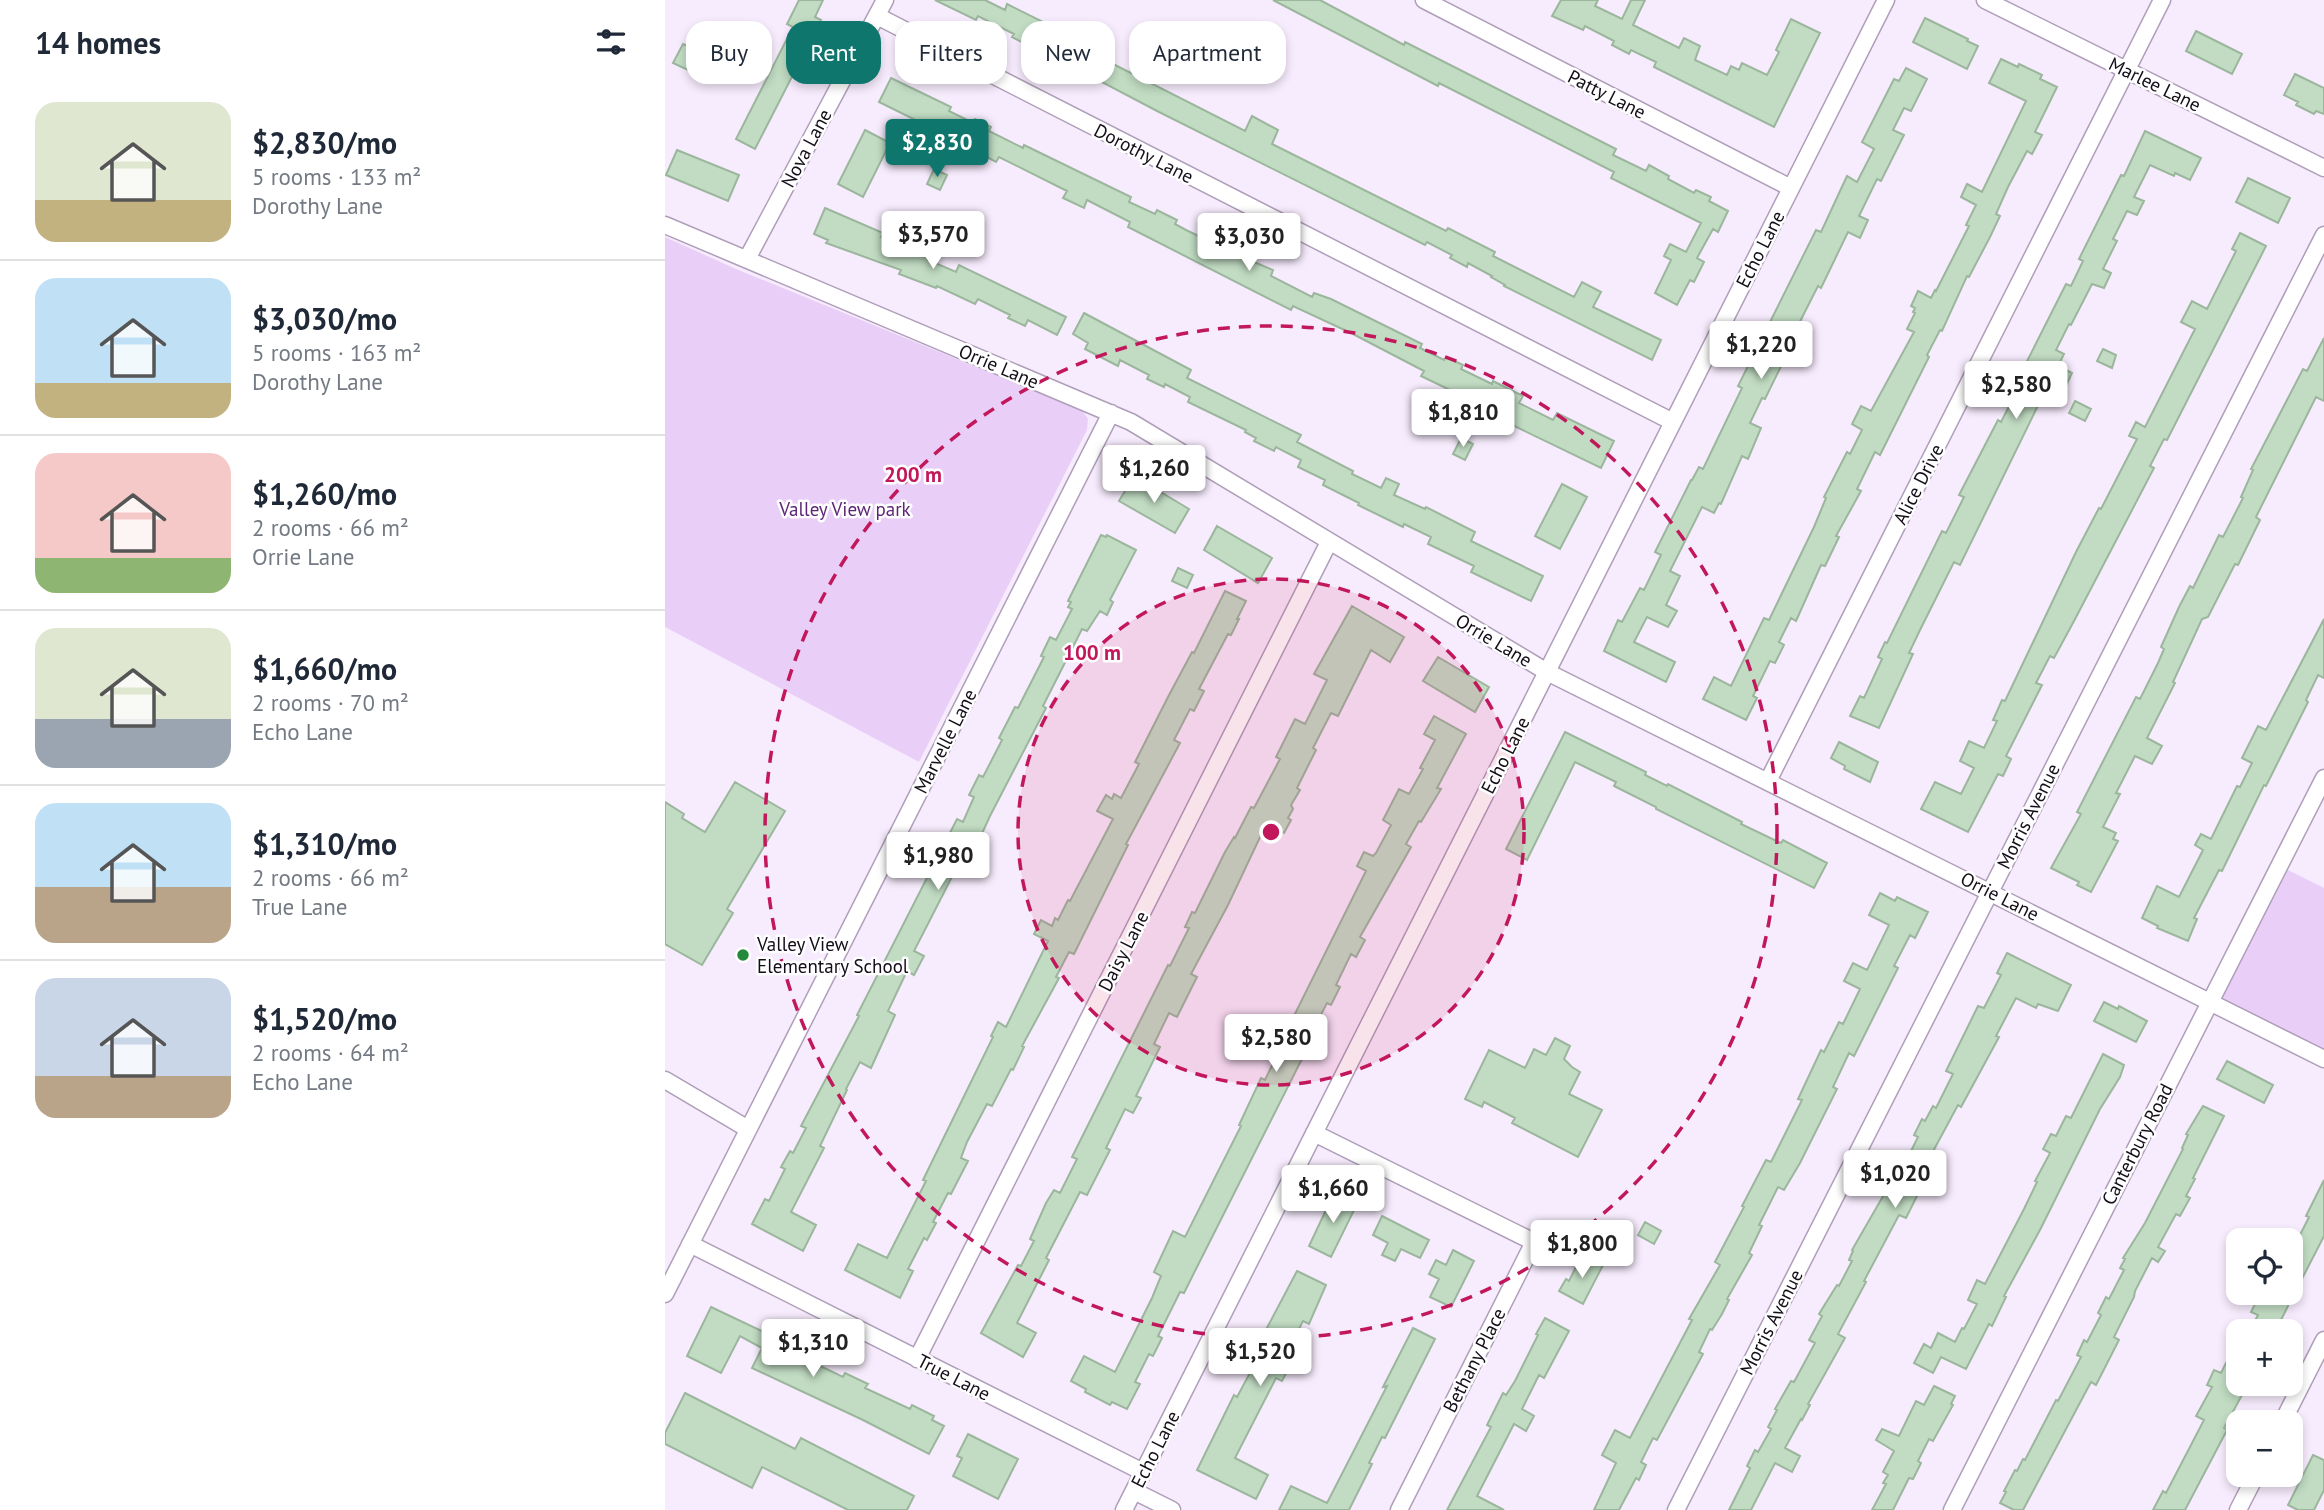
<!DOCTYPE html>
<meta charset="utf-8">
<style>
body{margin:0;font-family:"PT Sans",sans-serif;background:#f6f6f7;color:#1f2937;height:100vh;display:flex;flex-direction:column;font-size:26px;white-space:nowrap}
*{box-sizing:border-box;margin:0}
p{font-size:23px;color:#747a83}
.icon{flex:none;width:38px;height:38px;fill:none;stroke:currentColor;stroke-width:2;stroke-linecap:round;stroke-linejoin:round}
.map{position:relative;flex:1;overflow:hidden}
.panel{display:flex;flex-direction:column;background:#fff;width:665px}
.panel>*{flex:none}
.top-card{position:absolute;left:21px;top:21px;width:665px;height:63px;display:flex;gap:14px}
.buttons{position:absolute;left:1561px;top:1228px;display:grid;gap:14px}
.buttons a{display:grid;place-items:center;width:77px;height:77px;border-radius:14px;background:#fff;box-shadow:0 4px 10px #0003;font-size:35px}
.price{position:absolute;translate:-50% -60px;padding:0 16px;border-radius:7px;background:#fff;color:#222;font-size:23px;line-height:46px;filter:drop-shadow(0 2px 4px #0008)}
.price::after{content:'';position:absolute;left:50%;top:42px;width:21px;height:16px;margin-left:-10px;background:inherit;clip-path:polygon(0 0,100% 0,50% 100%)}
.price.selected{background:#0f766e;color:#fff}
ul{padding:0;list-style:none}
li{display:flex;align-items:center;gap:21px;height:175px;padding:0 35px}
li+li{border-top:2px solid #e0e1e3}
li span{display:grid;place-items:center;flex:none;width:196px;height:140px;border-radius:21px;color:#555}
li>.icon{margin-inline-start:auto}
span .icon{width:84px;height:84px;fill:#fffc;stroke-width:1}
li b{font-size:30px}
h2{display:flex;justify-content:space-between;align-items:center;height:84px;padding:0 35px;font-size:30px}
.chip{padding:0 24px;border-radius:21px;background:#fff;box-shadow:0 4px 10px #0003;font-size:24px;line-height:63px}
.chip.selected{background:#0f766e;color:#fff}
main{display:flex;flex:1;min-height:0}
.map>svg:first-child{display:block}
</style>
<main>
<section class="panel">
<h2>14 homes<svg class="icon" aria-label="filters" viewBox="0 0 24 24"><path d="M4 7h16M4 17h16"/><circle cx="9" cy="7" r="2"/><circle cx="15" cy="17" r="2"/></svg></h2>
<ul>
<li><span style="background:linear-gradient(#dfe7d0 70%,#c2b280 0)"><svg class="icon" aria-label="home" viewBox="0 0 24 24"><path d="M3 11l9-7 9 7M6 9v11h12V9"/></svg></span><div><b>$2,830/mo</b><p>5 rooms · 133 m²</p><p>Dorothy Lane</p></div></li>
<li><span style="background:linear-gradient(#bfe0f5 75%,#c2b280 0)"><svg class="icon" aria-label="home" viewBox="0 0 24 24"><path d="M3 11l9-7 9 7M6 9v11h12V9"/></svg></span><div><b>$3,030/mo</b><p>5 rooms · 163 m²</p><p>Dorothy Lane</p></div></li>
<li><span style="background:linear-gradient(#f6c9c9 75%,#8fb573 0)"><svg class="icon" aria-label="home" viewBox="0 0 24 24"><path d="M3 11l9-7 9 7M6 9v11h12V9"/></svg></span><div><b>$1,260/mo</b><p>2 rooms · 66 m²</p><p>Orrie Lane</p></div></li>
<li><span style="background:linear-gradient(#dfe7d0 65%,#9aa5b1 0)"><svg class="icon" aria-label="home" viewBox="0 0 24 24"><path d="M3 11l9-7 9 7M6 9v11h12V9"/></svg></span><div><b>$1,660/mo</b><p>2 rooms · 70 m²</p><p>Echo Lane</p></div></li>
<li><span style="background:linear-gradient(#bfe0f5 60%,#b9a48a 0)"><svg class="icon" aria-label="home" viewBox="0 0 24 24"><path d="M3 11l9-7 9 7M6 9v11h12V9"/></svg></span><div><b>$1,310/mo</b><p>2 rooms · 66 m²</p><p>True Lane</p></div></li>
<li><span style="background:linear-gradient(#c9d6e8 70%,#b9a48a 0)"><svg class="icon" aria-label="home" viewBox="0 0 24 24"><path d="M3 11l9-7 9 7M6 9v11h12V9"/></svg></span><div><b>$1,520/mo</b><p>2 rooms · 64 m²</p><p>Echo Lane</p></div></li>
</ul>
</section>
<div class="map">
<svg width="1659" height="1510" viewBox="0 0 1659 1510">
<rect width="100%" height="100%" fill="#f7ecfd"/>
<path fill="#e9cff8" d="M0,237L71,269L417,410L423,419L422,430L254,762L0,627Z
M1615,866L1659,888V1059L1544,1001Z"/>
<path fill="#c1dcc3" stroke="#9cb69e" stroke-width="2" d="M134,0H158L150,17L156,20L90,149L71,139L128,27L122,24Z
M270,0H320L340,10L342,4L390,28L387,33L580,131L587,116L613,130L607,144L781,231L783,228L830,252L828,256L909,297L917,282L936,292L928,307L996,340L987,360L839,286L840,285L826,277L827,276L803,263L802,267L785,258L787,255L762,242L760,245L494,112L418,72L417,73L347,37L349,34L313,16L311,20Z
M608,0H655L739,45L740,42L951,149L948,155L981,171L984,165L1004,176L1003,179L1029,193L1031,190L1046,197L1044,201L1063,211L1053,232L1048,229L1032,258L1039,262L1029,282L1025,280L1012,305L990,293L1006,260L999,256L1005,244L1021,252L1036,223L946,178L949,172L774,83L773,86Z
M896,0H933L930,6L957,19L966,0H980L968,25L1014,48L1019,38L1035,46L1030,60L1062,75L1066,66L1074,70L1077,63L1102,75L1114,52L1111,50L1126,19L1155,33L1109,127L989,67L991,62L966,50L964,54L947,45L949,41L920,26L918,30L887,16Z
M1260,18L1303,39L1302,41L1313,46L1302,69L1248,42Z
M1531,31L1577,54L1567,74L1521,51Z
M18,44L33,51L23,70L8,63Z
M1336,59L1353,67L1354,64L1377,75L1375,79L1392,87L1370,132L1377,135L1367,154L1362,151L1343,187L1331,214L1335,216L1325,237L1304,277L1302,276L1277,331L1275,330L1262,355L1264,357L1215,455L1210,452L1192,489L1196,491L1171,536L1174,537L1160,566L1156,565L1131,621L1126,618L1114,642L1119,645L1110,663L1105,661L1088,696L1092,698L1081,720L1038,699L1049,677L1066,686L1099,618L1104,620L1149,527L1161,498L1159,497L1182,452L1185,454L1197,430L1187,424L1196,406L1206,411L1249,332L1242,329L1250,313L1248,312L1250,308L1246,306L1253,291L1266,298L1270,290L1271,291L1304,226L1301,225L1311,205L1296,197L1302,184L1317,192L1361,101L1324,83Z
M1241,68L1262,79L1246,111L1239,108L1228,130L1239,135L1216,181L1212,179L1194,216L1203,220L1195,238L1183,232L1156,288L1153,286L1119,353L1122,354L1100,399L1097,398L1085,423L1096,428L1083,459L1077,456L1056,504L1054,503L1049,513L1037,507L1005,571L1015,576L1001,605L1012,611L1003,627L982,617L969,642L1010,662L1001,682L939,651L953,620L957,622L975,588L979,590L996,555L990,552L1026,480H1027L1034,467L1038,469L1077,388L1073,386L1151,230L1156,232L1182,176L1192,182L1209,149L1197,142L1229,79L1234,81Z
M1630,74L1659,88V114L1651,111L1649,114L1631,105L1633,102L1619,95Z
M226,78L286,107L284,111L308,123L310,119L326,127L324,131L358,148L359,145L466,197L464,202L490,214L492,210L512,220L510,224L521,230L546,242L548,239L565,248L563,251L608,270L606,276L647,297L649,293L666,299L757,344L755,348L779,360L781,357L798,365L796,369L827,384L828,381L858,396L854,403L888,420L892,413L949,441L936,468L814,409L816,405L756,376L759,371L686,333L628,306L626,310L463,227L465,222L422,200L419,208L398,198L402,191L334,157L331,162L309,150L307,155L282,142L285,137L214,102Z
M200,130L225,143L198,197L173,184Z
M1480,131L1536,158L1525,180L1510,173L1509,176L1485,165L1469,197L1479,201L1472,215L1462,211L1448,239L1452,241L1438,269L1446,273L1439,288L1427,284L1406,325L1404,324L1391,350L1399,354L1393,366L1407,373L1401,386L1386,379L1295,565L1289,562L1255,630L1244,653L1248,654L1214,728L1185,716L1195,696L1199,698L1217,659L1213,657L1220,642L1222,643L1277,531L1281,533L1299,497L1294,495L1333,420L1336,422L1354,387L1350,385L1401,284L1406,286L1418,261L1414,259L1456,175L1459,176Z
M12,150L74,175L63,201L1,175Z
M269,169L282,175L275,190L262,184Z
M1583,178L1625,198L1613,223L1571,202Z
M160,208L218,233L216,237L243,248L245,244L266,252L263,260L291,272L294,265L401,317L392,335L363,320L360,326L343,318L345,315L313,299L310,304L272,286L271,288L234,274L236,270L161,243L163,240L149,234Z
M1575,233L1601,246L1502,440L1499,439L1485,466L1489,468L1409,621L1389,658L1385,656L1371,683L1377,685L1341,756L1346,759L1338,776L1333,774L1303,832L1256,809L1270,782L1296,794L1309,768L1295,761L1304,741L1319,748L1332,721L1328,720L1337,700L1340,701L1411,552L1434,508L1436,509L1472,439L1464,436L1471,422L1480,427L1530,329L1516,322L1527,301L1542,309L1571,251L1567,249Z
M419,313L526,370L522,378L636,435L632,442L688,471L687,474L716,488L721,478L734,484L729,495L760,509L761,507L810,532L806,541L878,576L866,601L806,572L809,566L763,544L766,537L739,524L738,527L693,505L694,503L658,485L660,480L633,467L636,460L611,447L609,451L589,441L591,438L580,432L581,430L523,402L525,397L500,384L499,387L482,379L484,375L455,360L453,366L420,349L423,343L408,334Z
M1659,338V401L1651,397L1591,517L1595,520L1573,565L1570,564L1543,617L1537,619L1508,682L1510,683L1482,738L1497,746L1487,764L1470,756L1451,793L1455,794L1438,827L1451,833L1448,839L1453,841L1426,892L1412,885L1414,882L1386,868L1416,814L1412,812L1471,697L1475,699L1493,663L1499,649L1496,647L1514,607L1525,586L1528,588L1554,535L1558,537L1578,498L1576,497L1588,470L1586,469L1595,452L1638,369L1642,371Z
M1438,349L1451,355L1447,368L1432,361Z
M1410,401L1426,409L1420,421L1404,413Z
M796,438L808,444L800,460L788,454Z
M469,476L524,509L510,533L454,501Z
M897,484L922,497L895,549L870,536Z
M552,526L607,558L593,583L539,550Z
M436,535L441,537L442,535L471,550L445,600L448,602L442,615L435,611L422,631L417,629L378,706L381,708L325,816L304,862L296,859L268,914L249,951L259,956L249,975L242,971L223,1011L230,1015L206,1068L195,1062L181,1089L182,1090L155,1146L159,1148L126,1212L151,1225L138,1251L87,1224L100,1199L104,1201L120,1169L116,1167L125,1151L128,1153L141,1128L136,1126L194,1016L192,1015L292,819L298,822L309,797L304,795L314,775L318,777L337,740L334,738L350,707L353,708L379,657L376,656L385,637L391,640L407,609L403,607L406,602L403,601Z
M513,568L528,575L522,588L507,581Z
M560,591L581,601L572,619H574L566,635L563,634L534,689L539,691L529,711L525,709L509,740L515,743L461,844L463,845L409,954L404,952L391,977L394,978L357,1046L359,1047L348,1070L346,1069L327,1106L322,1104L302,1142L296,1158L303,1161L286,1194L283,1193L268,1222L271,1223L262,1240L259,1238L243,1269L248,1271L235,1298L180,1270L193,1244L222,1258L261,1181L258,1180L328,1037L326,1036L333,1022L341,1027L383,941L369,934L376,920L387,926L390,918L393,920L403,900L405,901L448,819L432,811L441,795L447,799L449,794L456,798L474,764L470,762L503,697L527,652L529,653Z
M687,606L739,637L725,662L706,650L673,716L666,713L648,748L651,750L632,788L635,790L626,805L628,809L623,818L626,820L619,833L613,830L608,840L596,835L563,905L526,974L532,977L512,1017L504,1013L489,1044L495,1047L471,1096L476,1098L468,1113L460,1109L441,1148L445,1150L422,1195L415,1192L381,1258L384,1260L352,1323L371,1333L358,1357L316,1333L353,1265L356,1266L369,1241L365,1239L381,1203L389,1190L395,1193L412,1159L407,1157L503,965L505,966L524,928L520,927L527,912L530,913L560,852L569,837L570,838L586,807L589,808L615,759L611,757L630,719L640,724L662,680L649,674Z
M1659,619V678L1653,675L1641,700L1643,702L1601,786L1599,785L1557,871L1554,870L1529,918L1532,919L1523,941L1492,928L1493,926L1477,918L1492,886L1514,897L1538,850L1530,845L1536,834L1546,839L1572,786L1575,787L1587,763L1577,758L1593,726L1601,730Z
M773,657L824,687L810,712L758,681Z
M769,716L801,734L772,788L776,789L756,822L754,821L741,844L746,847L695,937L700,940L691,957L686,954L671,985L675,987L666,1005L662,1003L648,1030L651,1031L533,1265L519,1293L515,1292L493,1336L497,1338L488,1356L484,1354L470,1382L475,1384L462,1409L447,1402L445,1405L420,1392L421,1389L406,1381L419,1356L450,1372L487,1298L496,1276L489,1272L508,1231L520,1237L576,1126L574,1125L596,1078L600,1080L615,1049L613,1048L701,871L692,866L699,852L708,856L711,853L726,825L718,820L734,789L744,794L758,769L755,768L770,740L759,734Z
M900,732L981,772L980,775L1002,786L1003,784L1077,822L1076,824L1116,843L1118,840L1162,863L1149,888L991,809V807L949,786L951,782L910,762L862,860L841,849Z
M1174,742L1213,762L1205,782L1179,769L1180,766L1166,758Z
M70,782L120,811L62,909L68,913L37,965L0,944V802L19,814L17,818L40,832Z
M1215,893L1230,901L1232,897L1263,912L1250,938L1245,935L1229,966L1233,968L1189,1056L1184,1053L1168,1087L1172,1089L1135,1163L1119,1190L1113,1187L1094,1225L1097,1226L1084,1253L1087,1255L1062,1299L1064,1300L1057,1314L1047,1330L1045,1329L1034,1352L1038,1354L992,1440L988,1438L976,1462L981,1465L974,1480L971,1478L954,1510H929L951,1463L937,1455L950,1430L965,1438L1027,1320L1024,1319L1055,1265L1050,1262L1079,1207L1077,1206L1101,1160L1106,1162L1137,1100L1133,1099L1156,1050L1159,1052L1174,1022L1178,1024L1195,989L1179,981L1188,963L1202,970L1224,925L1204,915Z
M1342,953L1406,985L1393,1011L1373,1004L1371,1008L1351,998L1331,1036L1334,1037L1296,1107L1293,1105L1265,1157L1262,1155L1248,1184L1256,1188L1241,1218L1234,1215L1199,1281L1201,1282L1173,1334L1180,1338L1143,1404L1145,1405L1137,1420L1136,1419L1120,1448L1135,1456L1127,1472L1110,1463L1086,1510H1064L1085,1468L1082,1466L1090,1450L1093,1452L1106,1429L1103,1427L1112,1410L1110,1409L1126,1381L1129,1382L1150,1343L1144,1340L1157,1316L1154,1314L1172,1285L1174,1286L1187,1261L1184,1260L1188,1251L1187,1250L1221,1191L1218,1190L1232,1159L1240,1163L1253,1137L1249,1135L1257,1119L1260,1121L1268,1106L1271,1108L1288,1074L1281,1071L1313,1006L1319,1008L1336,975L1332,973Z
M1439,1002L1453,1009L1454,1006L1482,1021L1471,1042L1429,1021Z
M890,1038L905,1046L899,1059L907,1067L915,1072L904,1094L937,1110L913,1157L847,1123L850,1118L819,1102L817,1107L800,1099L824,1050L860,1068L869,1049L881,1055Z
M1438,1054L1459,1065L1455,1077L1435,1109L1376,1228L1339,1296L1341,1297L1327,1326L1324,1324L1301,1369L1276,1357L1268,1373L1249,1363L1259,1344L1266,1348L1273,1333L1290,1342L1297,1328L1299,1329L1312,1304L1303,1300L1312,1280L1320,1284L1359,1209L1372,1182L1370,1181L1385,1153L1378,1149L1386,1134L1391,1136L1401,1116L1406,1118Z
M1562,1061L1608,1085L1599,1103L1552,1079Z
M1538,1106L1559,1116L1528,1178L1530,1179L1521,1196L1525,1198L1515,1216L1511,1214L1493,1247L1500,1251L1493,1262L1487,1258L1470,1291L1469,1297L1449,1337L1454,1340L1431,1385L1426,1382L1358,1510H1349L1335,1503L1341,1492L1339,1491L1350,1470L1352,1471L1358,1459L1360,1460L1391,1400L1393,1401L1416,1357L1412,1355L1419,1340L1422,1342L1436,1315L1433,1313L1441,1297L1444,1299L1459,1270L1455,1268L1460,1259L1458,1258L1480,1223L1518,1149L1517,1148L1523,1135L1521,1134Z
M1659,1180V1236L1626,1300V1253L1644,1217L1641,1216Z
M669,1193L692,1204L666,1257L644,1246Z
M717,1216L764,1240L755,1258L736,1249L730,1261L717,1255L723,1243L708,1235Z
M980,1222L996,1231L989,1244L973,1235Z
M788,1250L809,1261L786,1307L765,1297L774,1279L764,1274L771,1260L781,1265Z
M917,1255L938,1265L918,1304L894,1291L901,1279L904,1281Z
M632,1271L661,1285L644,1324L638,1321L618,1360L626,1364L617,1381L611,1378L570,1458L603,1475L591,1499L532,1470L569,1395L572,1397L586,1371L582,1370L595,1341Z
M1603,1293H1609L1623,1301V1306L1610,1332H1584L1593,1315L1586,1312L1592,1300L1598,1303Z
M46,1307L154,1358L151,1364L178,1377L180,1373L203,1384L200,1388L245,1409L247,1405L269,1416L267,1420L279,1426L264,1454L198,1420L87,1368L97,1348L75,1336L56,1373L22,1356Z
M880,1318L904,1331L879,1378L874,1375L857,1409L869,1416L861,1431L849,1424L812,1496L839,1510H782L826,1427L822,1425L838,1393L841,1395L850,1381L873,1335L871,1334Z
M748,1328L770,1339L720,1438L717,1437L704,1463L707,1464L684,1510H614L626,1486L662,1503L722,1386L718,1387Z
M1573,1339V1384H1583L1559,1428L1562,1430L1520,1510H1488L1498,1491L1501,1493L1539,1420L1531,1416L1547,1387L1542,1385L1549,1370L1556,1373Z
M1269,1386L1290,1396L1286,1404L1288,1405L1268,1441L1264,1439L1253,1461L1256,1463L1248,1479L1244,1478L1228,1510H1207L1221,1484L1218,1483L1223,1475L1218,1472L1229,1451L1211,1440L1217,1429L1234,1436L1251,1401L1259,1405Z
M20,1393L130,1449L136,1438L249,1496L242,1510H183L97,1467L87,1488L0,1444V1433Z
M303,1434L353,1459L333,1499L288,1476L297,1458L292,1456Z
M1648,1455L1659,1460V1490L1649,1510H1633L1623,1505Z"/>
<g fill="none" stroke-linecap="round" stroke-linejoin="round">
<defs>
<path id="minor" d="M759,0L1126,188
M1320,0L1659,168
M212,16L1008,422
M0,225L466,422L882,672L1659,1059
M82,259L220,0
M1103,781L1497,0
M0,1080L83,1129
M649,1133L869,1242L734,1510
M25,1244L478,1472
M0,1294L446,413
M252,1359L664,542
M1617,1423L1659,1340
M469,1491L507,1510
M459,1510L1221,0
M1011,1510L1659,235
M1287,1510L1659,778
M1573,1510L1591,1475"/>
</defs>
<use href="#minor" stroke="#af9eb9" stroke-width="19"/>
<use href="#minor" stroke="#fff" stroke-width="16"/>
</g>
<circle cx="606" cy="832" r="253" fill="#c2185b" fill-opacity=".12"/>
<g fill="none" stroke="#c2185b" stroke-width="3.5" stroke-dasharray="12 9">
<circle cx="606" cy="832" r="253"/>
<circle cx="606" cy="832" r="506"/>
</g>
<circle fill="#24893d" stroke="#fefefe" stroke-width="2.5" cx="78" cy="955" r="7"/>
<g text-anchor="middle" stroke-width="5" stroke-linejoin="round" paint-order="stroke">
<g font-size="19" fill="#130d17" stroke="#fefefe">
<text transform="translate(1490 84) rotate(26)" y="7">Marlee Lane</text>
<text transform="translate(942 94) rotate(27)" y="7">Patty Lane</text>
<text transform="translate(141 148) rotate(-62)" y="7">Nova Lane</text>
<text transform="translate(479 153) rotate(27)" y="7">Dorothy Lane</text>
<text transform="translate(1095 249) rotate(-63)" y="7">Echo Lane</text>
<text transform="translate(334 366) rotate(23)" y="7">Orrie Lane</text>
<text transform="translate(1253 484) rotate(-63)" y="7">Alice Drive</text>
<text transform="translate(829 640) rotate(31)" y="7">Orrie Lane</text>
<text transform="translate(280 741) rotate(-63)" y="7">Marvelle Lane</text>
<text transform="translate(840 755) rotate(-63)" y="7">Echo Lane</text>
<text transform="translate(1363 816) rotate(-63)" y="7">Morris Avenue</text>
<text transform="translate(1335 896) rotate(27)" y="7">Orrie Lane</text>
<text transform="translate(458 951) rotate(-63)" y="7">Daisy Lane</text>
<text transform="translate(1472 1144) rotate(-63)" y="7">Canterbury Road</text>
<text transform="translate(1106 1322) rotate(-63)" y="7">Morris Avenue</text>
<text transform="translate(809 1360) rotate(-63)" y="7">Bethany Place</text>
<text transform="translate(289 1377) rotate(27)" y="7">True Lane</text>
<text transform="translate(490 1449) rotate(-63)" y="7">Echo Lane</text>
</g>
<g font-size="19" fill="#5d2576" stroke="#fefefe">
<text x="180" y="516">Valley View park</text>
</g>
<g font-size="19" fill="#130d17" stroke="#fefefe" text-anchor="start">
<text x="92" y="951">Valley View<tspan x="92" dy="22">Elementary School</tspan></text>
</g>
</g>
<circle cx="606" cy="832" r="10" fill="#c2185b" stroke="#fefefe" stroke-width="3.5"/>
<g font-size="21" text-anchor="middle" font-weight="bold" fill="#c2185b" stroke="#fefefe" stroke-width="5" stroke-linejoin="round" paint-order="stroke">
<text x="248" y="482">200 m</text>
<text x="427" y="660">100 m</text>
</g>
</svg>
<div class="buttons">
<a><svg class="icon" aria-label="locate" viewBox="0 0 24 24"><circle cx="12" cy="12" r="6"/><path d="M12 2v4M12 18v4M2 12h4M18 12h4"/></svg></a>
<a>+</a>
<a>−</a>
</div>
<b class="price selected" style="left:272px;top:179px">$2,830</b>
<b class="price" style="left:268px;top:271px">$3,570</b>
<b class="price" style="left:584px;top:273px">$3,030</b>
<b class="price" style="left:1096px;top:381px">$1,220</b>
<b class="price" style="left:1351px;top:421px">$2,580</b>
<b class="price" style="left:798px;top:449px">$1,810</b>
<b class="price" style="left:489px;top:505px">$1,260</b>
<b class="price" style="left:273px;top:892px">$1,980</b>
<b class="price" style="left:611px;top:1074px">$2,580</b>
<b class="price" style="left:1230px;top:1210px">$1,020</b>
<b class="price" style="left:668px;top:1225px">$1,660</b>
<b class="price" style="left:917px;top:1280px">$1,800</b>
<b class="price" style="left:148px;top:1379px">$1,310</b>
<b class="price" style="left:595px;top:1388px">$1,520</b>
<div class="top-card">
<a class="chip">Buy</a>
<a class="chip selected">Rent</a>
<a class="chip">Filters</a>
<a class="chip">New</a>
<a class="chip">Apartment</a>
</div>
</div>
</main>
